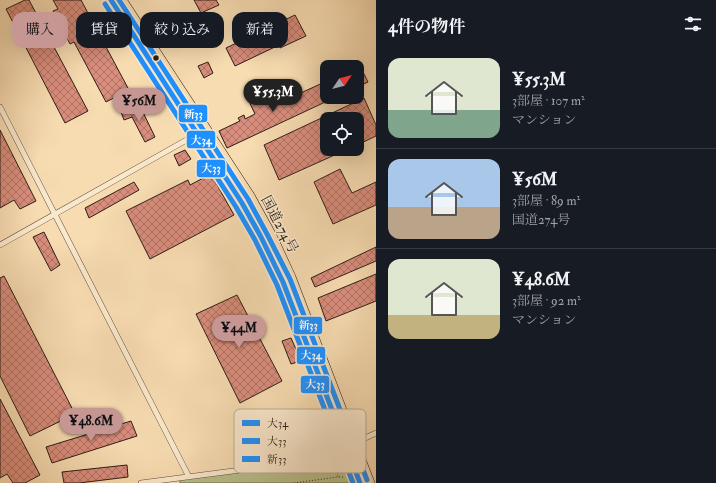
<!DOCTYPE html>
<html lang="ja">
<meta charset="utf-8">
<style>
body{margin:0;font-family:"IM FELL Double Pica","Noto Serif JP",serif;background:#242831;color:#f1f3f6;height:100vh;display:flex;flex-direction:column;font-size:15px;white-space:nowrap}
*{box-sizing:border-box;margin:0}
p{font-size:13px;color:#9ea1a6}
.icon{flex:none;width:22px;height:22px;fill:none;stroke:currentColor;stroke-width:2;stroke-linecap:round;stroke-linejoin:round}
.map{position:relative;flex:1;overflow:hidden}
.details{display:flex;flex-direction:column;background:#171b24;width:340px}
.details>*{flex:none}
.banner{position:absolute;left:12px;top:12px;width:304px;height:36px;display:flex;gap:8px}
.needle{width:26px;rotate:55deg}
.controls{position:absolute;left:320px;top:60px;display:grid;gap:8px}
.controls a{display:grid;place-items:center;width:44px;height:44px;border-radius:8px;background:#171b24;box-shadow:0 4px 16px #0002;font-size:20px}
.price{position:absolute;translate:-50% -34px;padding:0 9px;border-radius:14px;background:#c59692;color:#111;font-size:13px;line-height:26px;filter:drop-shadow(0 1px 2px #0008)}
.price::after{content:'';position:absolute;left:50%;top:24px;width:12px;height:9px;margin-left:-6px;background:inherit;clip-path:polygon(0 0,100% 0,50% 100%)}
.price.active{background:#222;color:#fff}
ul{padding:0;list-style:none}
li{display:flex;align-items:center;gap:12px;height:100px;padding:0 12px}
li+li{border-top:1px solid #363941}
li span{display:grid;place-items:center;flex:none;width:112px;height:80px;border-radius:12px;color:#555}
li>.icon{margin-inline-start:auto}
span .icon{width:48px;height:48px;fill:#fffc;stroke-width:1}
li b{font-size:17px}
h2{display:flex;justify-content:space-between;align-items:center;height:48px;padding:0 12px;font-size:17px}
.chip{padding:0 14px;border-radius:12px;background:#171b24;box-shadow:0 4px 16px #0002;font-size:14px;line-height:36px}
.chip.active{background:#c59692;color:#111}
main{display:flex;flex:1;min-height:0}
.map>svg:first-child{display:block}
</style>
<main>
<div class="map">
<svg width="376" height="483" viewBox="0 0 376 483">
<defs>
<pattern id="building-cross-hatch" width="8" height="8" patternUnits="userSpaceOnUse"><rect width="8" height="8" fill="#d98d7c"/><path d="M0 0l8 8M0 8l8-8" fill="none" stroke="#b07365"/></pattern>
</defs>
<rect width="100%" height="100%" fill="#f7dbb1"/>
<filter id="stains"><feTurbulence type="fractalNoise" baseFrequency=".005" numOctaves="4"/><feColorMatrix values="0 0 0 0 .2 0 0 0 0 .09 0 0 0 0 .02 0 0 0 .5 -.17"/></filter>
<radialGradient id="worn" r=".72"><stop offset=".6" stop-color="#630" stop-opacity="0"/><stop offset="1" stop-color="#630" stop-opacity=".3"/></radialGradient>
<path fill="#b9c18e" stroke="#737052" d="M346,447L360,483H180V478L309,461Z"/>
<path fill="url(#building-cross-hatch)" stroke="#2d1e16" d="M25,0H29L88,111L65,123L6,9Z
M53,0H81L129,90L106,102L74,42L70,44L53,11L58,9Z
M194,0H216L219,5L201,13Z
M295,15L306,36L280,48L279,45L235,66L226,48Z
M357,60L368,82L357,87Z
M208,62L213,73L204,78L198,66Z
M327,81V97H336L227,148L219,131L240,121L238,118L244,115L245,119L255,114L247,97L263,89L270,107Z
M364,98L376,125V136L357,145V119H327V149H348L279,180L264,145Z
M139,104L155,137L145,142L132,117L124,120L121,112Z
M0,130L36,201L20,209L14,200L0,208Z
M185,150L191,159L179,166L174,155Z
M340,169L352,193L376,182V205L333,224L314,182Z
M211,174L234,215L150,259L126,211L188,180L190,185Z
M134,182L139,190L89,218L85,208Z
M44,232L60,265L51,271L33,237Z
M376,247V261L315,287L311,278Z
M376,274V301L326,321L318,298Z
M4,276L75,414L30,436L0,376V278Z
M237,295L282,381L240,403L196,314Z
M291,338L301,361L291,364L282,341Z
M0,399L40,475L25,483H13L7,474L0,478Z
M131,421L137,436L52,463L46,447Z
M127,465L128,477L79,483H64L62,472Z"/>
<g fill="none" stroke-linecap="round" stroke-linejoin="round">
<defs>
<path id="street" d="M0,107L189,477
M0,245L206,129
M141,483L309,461L346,447L376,433"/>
<path id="highway" d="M111,0L242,203L261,237L283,282L360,483
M122,0L250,196L272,236L291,277L370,483"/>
</defs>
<use href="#street" stroke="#604d3d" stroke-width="6"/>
<use href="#highway" stroke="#2d1e16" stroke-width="10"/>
<path stroke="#2d1e16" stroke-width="1" stroke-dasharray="1 2" stroke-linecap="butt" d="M339,477H343
M294,483L338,477L336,459"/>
<use href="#street" stroke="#fae8cc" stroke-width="5"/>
<use href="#highway" stroke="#f7dbb1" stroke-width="9"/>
<defs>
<path id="bus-1" d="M111,0L242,203L261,237L283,282L360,483"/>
<path id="bus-2" d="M105,4L236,207L255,240L277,285L353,483"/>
<path id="bus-3" d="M119,0L248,199L267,234L290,279L367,480"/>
</defs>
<use href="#bus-1" stroke="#fae8cc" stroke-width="8"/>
<use href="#bus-2" stroke="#fae8cc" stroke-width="8"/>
<use href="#bus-3" stroke="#fae8cc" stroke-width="8"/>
<use href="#bus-1" stroke="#1e90ff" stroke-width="5"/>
<use href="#bus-2" stroke="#1e90ff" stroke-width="5"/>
<use href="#bus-3" stroke="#1e90ff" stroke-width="5"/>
</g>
<circle fill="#2d1e16" stroke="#fae8cc" stroke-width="1.5" cx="156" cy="58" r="3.5"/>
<g text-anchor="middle" stroke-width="3" stroke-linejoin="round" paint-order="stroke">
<g font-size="14" fill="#2d1e16" stroke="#fae8cc">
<text transform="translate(280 224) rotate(62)" y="5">国道274号</text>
</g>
</g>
<rect x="234" y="409" width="132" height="64" rx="6" fill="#fae8cc" stroke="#bcab95" stroke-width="1"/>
<rect x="242" y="420" width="18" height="6" fill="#1e90ff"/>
<rect x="242" y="438" width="18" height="6" fill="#1e90ff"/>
<rect x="242" y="456" width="18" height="6" fill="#1e90ff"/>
<g font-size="11" fill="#2d1e16">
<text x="267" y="427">大34</text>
<text x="267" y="445">大33</text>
<text x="267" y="463">新33</text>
</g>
<g stroke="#fae8cc" stroke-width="1.5">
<rect x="178" y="104" width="30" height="19" rx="4" fill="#1e90ff"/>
<rect x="186" y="130" width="30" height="19" rx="4" fill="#1e90ff"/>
<rect x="196" y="159" width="30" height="19" rx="4" fill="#1e90ff"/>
<rect x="293" y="316" width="30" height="19" rx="4" fill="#1e90ff"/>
<rect x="296" y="346" width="30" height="19" rx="4" fill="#1e90ff"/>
<rect x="300" y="375" width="30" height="19" rx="4" fill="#1e90ff"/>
</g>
<g font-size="11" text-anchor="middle" font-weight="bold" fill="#fff">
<text x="193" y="118">新33</text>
<text x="201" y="144">大34</text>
<text x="211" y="172">大33</text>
<text x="308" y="329">新33</text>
<text x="311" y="359">大34</text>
<text x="315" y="388">大33</text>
</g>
<rect width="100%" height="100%" filter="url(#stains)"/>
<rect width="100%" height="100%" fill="url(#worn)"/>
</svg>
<div class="controls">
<a><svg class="needle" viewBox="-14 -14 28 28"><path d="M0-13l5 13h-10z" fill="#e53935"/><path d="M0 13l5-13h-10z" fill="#9ea1a6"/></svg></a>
<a><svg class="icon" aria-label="locate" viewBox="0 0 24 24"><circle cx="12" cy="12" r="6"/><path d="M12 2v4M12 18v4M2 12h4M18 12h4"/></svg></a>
</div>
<b class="price active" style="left:273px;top:113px">¥55.3M</b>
<b class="price" style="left:139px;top:122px">¥56M</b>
<b class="price" style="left:239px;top:349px">¥44M</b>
<b class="price" style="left:91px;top:442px">¥48.6M</b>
<div class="banner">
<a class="chip active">購入</a>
<a class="chip">賃貸</a>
<a class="chip">絞り込み</a>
<a class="chip">新着</a>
</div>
</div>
<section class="details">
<h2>4件の物件<svg class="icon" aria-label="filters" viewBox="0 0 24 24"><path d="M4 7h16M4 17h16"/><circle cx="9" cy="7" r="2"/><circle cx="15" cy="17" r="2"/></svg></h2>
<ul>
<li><span style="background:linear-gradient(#dfe7d0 65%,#7fa58c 0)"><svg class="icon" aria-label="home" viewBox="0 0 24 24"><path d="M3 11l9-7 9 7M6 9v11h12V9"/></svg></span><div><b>¥55.3M</b><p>3部屋 · 107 m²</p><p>マンション</p></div></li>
<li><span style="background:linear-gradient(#a9c7e8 60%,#b9a48a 0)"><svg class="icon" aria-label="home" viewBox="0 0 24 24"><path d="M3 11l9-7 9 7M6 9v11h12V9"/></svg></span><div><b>¥56M</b><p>3部屋 · 89 m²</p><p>国道274号</p></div></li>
<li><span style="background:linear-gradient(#dfe7d0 70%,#c2b280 0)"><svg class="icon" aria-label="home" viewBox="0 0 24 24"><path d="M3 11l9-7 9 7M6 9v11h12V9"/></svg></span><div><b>¥48.6M</b><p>3部屋 · 92 m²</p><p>マンション</p></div></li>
</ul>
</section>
</main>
